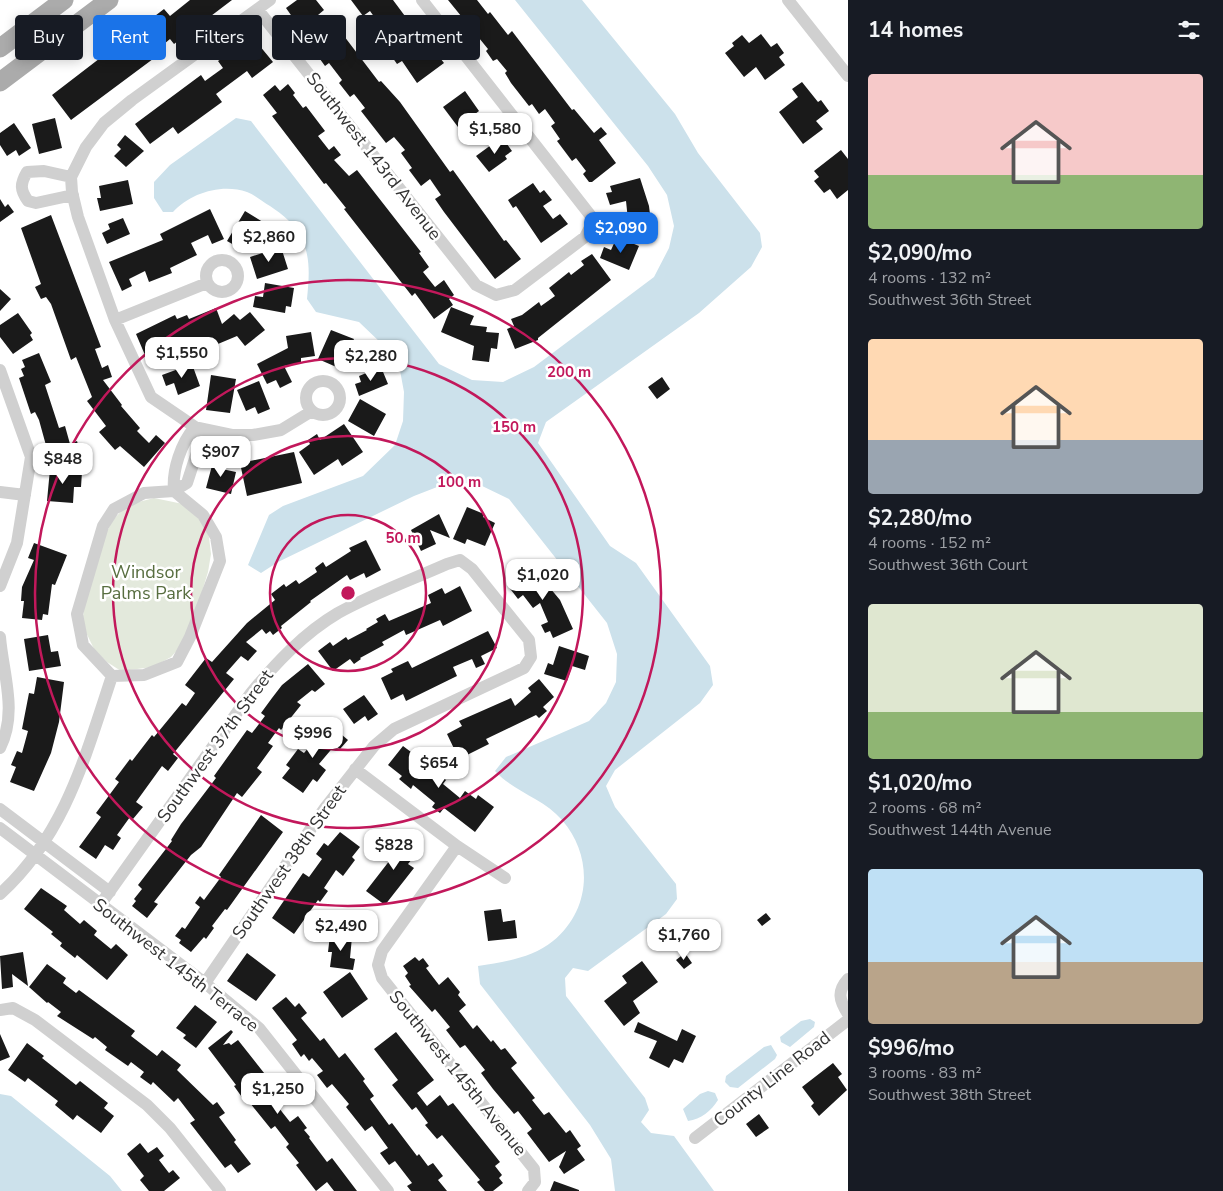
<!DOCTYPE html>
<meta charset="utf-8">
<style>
body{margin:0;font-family:"Nunito Sans",sans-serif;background:#20242c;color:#f1f3f6;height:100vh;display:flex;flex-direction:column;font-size:19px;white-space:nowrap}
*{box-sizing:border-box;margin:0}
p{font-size:16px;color:#9ea1a6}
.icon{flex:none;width:28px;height:28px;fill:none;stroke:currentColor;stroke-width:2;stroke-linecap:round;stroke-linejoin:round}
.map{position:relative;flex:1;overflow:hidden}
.panel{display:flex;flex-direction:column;background:#171b24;width:375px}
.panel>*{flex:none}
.guide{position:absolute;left:15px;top:15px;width:475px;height:45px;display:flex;gap:10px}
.price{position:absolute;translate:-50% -42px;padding:0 11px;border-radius:10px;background:#fff;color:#222;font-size:16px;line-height:32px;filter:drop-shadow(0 1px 2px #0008)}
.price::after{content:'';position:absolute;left:50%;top:30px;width:15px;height:11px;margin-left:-8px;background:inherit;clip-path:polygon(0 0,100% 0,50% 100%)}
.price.selected{background:#1a73e8;color:#fff}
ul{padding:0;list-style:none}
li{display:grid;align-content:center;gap:10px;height:265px;padding:0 20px}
li span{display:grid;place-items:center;height:155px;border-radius:5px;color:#555}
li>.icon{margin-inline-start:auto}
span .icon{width:90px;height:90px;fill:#fffc;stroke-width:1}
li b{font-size:21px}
h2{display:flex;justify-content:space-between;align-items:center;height:60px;padding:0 20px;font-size:21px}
.chip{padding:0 18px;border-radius:5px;background:#171b24;box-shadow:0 2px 12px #0003;font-size:18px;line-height:45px}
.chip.selected{background:#1a73e8;color:#fff}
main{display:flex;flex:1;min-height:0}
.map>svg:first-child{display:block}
</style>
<main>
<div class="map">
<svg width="848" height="1191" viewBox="0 0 848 1191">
<rect width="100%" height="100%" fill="#fff"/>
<path fill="#e3e9dc" d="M154,498L183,504L203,523L209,537L211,554L208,572L197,608L181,646L171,657L153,667L121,671L107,662L94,649L82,624L89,570L112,521L127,505Z"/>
<path fill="#cce1eb" d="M515,0H582L675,114L698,153L760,233L762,247L751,267L699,313L546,422L538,443L610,546L636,563L710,666L713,685L700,703L615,770L606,786L615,807L676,884L677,899L666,914L588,971L573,968L565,978L566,996L645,1098L649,1110L641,1122L651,1133L674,1136L714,1191H615L611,1159L590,1125L480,984L478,966C504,962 532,958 553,941C591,910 594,857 562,820C543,798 514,792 495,771L506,757L589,721L606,703L616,682L617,654L607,623L509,499L478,484L450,482L414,496L278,562L261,573L248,565L269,515L283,506L363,476L395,445L403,421L404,392L399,365L382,344L359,322L316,312L307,299C309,278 311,259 302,239C296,225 282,214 270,206C263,202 255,195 247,192C222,183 190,193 173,212H163L154,198V182L170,165L236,118L251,121L439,364L472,380L503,382L534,367L654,277L669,248L674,226L667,195L648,166Z
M810,1019L815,1022L814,1027L790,1047L781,1042L780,1037L801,1021Z
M771,1045L777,1055L775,1059L738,1088L730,1087L725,1082L726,1076L764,1047Z
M708,1091L715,1093L718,1100C711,1111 701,1119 688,1121L683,1109L700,1094Z
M0,1094L11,1096L110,1176L122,1191H0Z"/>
<path fill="#1a1a1a" d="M190,0H232L174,44L170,39L158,49L161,53L71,120L52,95L164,9L170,16Z
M297,0H316L324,10L318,15L337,41L344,36L379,82L381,81L400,102L450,172L453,170L504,241L506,240L521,259L495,279L444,212L435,199L441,195L430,179L421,186L409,170L412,168L401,153L405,150L394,137L386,143L361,111L365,108L354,94L350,97L339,83L342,80L329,63L325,66L309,44L314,40L304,26L297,31L290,21L293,18L286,8Z
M351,0H393L431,51L433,49L444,63L417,83L402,61L397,64L383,44L390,39L370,11L363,16Z
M448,0H477L488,14L490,12L508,35L512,31L572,110L574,109L594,133L601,127L607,134L599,140L616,163L592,182H589L583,174L586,171L576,158L572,161L557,141L560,139L551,126L555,123L545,109L539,114L532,104L529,106L511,83L505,73L507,71L497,59L493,61L486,51L488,49Z
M761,34L771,47L777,43L784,53L779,57L785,65L765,80L756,67L744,77L725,53L734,46L732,43L742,35L749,43Z
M259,45L273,62L252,78L247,71L216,94L222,102L178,134L173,127L150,144L135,124L201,75L205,81L223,68L218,61L227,55L231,60L246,49L248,53Z
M802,82L818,102L821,100L829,111L816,121L823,129L803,144L779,112L798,97L792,89Z
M288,84L295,93L293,95L303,108L306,106L325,131L318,136L329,150L334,146L341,155L334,160L349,176L357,170L421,252L419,253L429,267L423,272L435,287L444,280L454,295L449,299L453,305L434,319L415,293L412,296L344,209L346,208L326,183L324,184L272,116L277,113L263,95L275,85L280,91Z
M465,91L479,111L458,127L443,107Z
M55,118L62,148L39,154L32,124Z
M14,123L31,148L19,156L16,150L7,156L0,145V133Z
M125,135L144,151L126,167L114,156L121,149L117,145Z
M502,137L512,151L505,156L507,159L489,172L476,156Z
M841,150L848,159V190L837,199L830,189L824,193L814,181L819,177L814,171Z
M640,178L649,206L652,231L619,234L618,221L628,220L626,201L610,205L606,193L612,192L610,186Z
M128,180L133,204L100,211L97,198H101L99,186Z
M533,183L540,193L544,190L552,200L543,206L553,219L560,214L568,224L541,243L516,206L513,208L508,200Z
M0,199L5,207L8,204L14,212L0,222Z
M210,209L224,239L212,244L208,235L191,243L197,255L170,268L172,273L149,282L145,271L129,279L132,286L122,291L109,262L163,240L160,234Z
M245,211L266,224L248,253L227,241Z
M51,215L101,347L95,349L102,368L108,365L112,377L103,380L122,405L121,406L140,428L137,431L149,443L156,435L165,443L144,467L120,446L115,450L99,432L106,426L87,401L92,397L76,357L71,360L51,304L46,297L41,299L35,287L41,284L21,228Z
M123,218L130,234L107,244L102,233L110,229L108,224Z
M617,237L639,246L629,270L600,258L604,247L611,250Z
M281,247L288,269L257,279L250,257Z
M592,254L611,280L538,338V340L515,349L507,329L514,326L511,319L522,315L539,302L541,306L555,296L549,288L569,272L571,275L584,265L581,261Z
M265,283L294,288L291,307L286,306L285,313L253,307L255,296L263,297Z
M0,289L11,299L0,311Z
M451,307L474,316L470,325L487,327L486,332L499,333L497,349L491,348L489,362L472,360L474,346L441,332Z
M216,308L222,324L234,314L240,320L250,312L265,330L245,346L237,336L206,349L202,339L148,362L136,334L175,315L177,319L187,315L189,319Z
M18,313L32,333L30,335L33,340L13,354L0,337V325Z
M331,330L354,339L341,369L318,359Z
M311,332L315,356L301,358V363L284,366L292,382L280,388L276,380L267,384L257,364L288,348L286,336Z
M39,353L51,382L45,385L59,428L65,426L70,444L77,441L81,455L48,465L43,450L47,449L39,420L35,412L31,414L19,378L24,376L21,369L25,367L22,360Z
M192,364L200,386L178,395L174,383L166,386L162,375Z
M381,367L388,384L359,396L355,384L361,382L359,376Z
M211,375L236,379L230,413L206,410Z
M662,377L670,389L657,399L648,387Z
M259,381L270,409L258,414L255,407L246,411L237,390Z
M360,399L386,414L374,436L348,421Z
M344,424L363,452L342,466L338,459L314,475L299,452L310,444L308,440L317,434L320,440Z
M294,452L302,483L247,496L240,463Z
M214,458L224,461L222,469L236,472L231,494L206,488Z
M50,469L82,472L81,487H74L73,503L47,501Z
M467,507L484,514L483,517L495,523L485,546L467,539L465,544L453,539Z
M439,514L450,538L430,530L436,544L421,551L411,530Z
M366,540L381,570L366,578L364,573L350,580L347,575L310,601L311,602L281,626L282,628L273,635L270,631L266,634L262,629L246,642L257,651L248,661L241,656L226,673L234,679L173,754L178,758L168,771L162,766L136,802L143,807L133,819L130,817L117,835L121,838L113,850L105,845L96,859L79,847L101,817L96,813L119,782L115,779L130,759L132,761L152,735L154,737L182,703L186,706L195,693L185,685L206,658L212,662L247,623L275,600L271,594L284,584L286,587L296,580L299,584L317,572L315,568L323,562L326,567L351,551L349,548Z
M34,543L67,555L55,585L52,584L48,615L43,614L42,620L22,618L24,601H21L22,587L34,560L28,558Z
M536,565L548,580L545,582L560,600L573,629L553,638L550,631L545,633L541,625L548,622L540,603L533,608L523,595L518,599L508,586Z
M460,586L472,611L443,626L440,620L406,635L404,630L382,642L384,645L360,658L361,659L354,664L350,659L333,671L318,651L330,642L333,646L346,637L348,640L367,630L366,629L378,622L376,619L385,614L389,621L431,603L428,595L442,588L445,594Z
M488,631L497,648L481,656L485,664L476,668L472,659L453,667L457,676L406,701L403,694L391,700L381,678L393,672L391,669L408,661L412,668Z
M48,635L51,652L58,651L61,666L29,671L24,639Z
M559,646L589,656L585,670L572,666L567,681L544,674L548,663L553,665Z
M308,664L325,684L315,692L312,690L297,702L301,705L281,730L279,728L268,743L273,746L257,768L262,772L242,797L237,793L201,847L191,855L154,902L158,904L147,918L132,906L136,901L134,899L142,889L138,885L172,841L171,840L181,824L216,778L214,776L247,730L252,733L265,716L261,713L272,698L282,685Z
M37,677L64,682L59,722L51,753L34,791L10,782L16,767L11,765L17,751L22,753L28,731L22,729L29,693L34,694Z
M539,679L554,697L543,707L547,711L539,718L536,715L486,739L489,744L459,759L447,734L462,726L459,721L511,698L515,706L531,692L528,688Z
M364,695L378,714L368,721L365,716L354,724L343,709Z
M329,724L348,740L340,749L335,745L319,764L326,770L317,782L313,779L303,793L282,778L290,768L286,765L298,749L304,753Z
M403,746L415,755L418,751L433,762L429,767L446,780L443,784L460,798L465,791L476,799L478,795L494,807L475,832L444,808L440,813L432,807L435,803L413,785L411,789L399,779L402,776L388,765Z
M261,815L283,832L227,910L225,909L212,926L214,928L206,939L204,937L191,952L179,943L181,940L175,936L182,927L185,929L200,907L195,903L200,896L204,900L221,877L219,875Z
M340,832L360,847L352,857L355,860L343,876L336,870L324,888L328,891L320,902L318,900L294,934L272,918L303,873L309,877L322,859L316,854L324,843L328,846Z
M407,837L421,848L408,864L414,868L385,905L366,891L397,851L393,848L399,839L403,842Z
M41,888L67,906L64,910L80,924L84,920L97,931L94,935L111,949L116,944L128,955L107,980L77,955L75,958L60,946L62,943L51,934L53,932L24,909Z
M501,909L503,922L515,920L517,938L488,941L484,911Z
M766,913L771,919L762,926L757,920Z
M330,935L352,937L350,958L355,959L353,970L330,967L332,952H328Z
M23,952L28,986L12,974L13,987L2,989L0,956Z
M247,953L276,975L256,1001L227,981Z
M685,953L692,963L684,969L676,960Z
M415,957L419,961L423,958L429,966L426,968L439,985L448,977L460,992L458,995L466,1005L459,1011L473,1029L477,1025L491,1042L493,1040L501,1050L505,1048L517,1063L511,1068L535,1098L532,1100L544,1115L549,1112L566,1133L570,1130L581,1146L577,1149L585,1160L564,1174L559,1167L566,1151L549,1162L527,1133L532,1129L518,1111L514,1114L493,1089L481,1073L485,1070L465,1045L460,1048L446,1030L450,1027L435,1009L432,1012L409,986L411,985L405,976L408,973L403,966Z
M642,961L658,982L633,1001L640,1013L624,1026L604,1001L627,983L622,976Z
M47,964L66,978L63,983L76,993L79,990L135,1031L131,1036L157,1056L162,1050L181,1065L177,1070L213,1105L217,1102L225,1113L219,1117L236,1140L234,1142L251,1164L238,1173L231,1164L225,1168L190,1123L195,1120L178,1098L174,1102L153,1082L151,1085L140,1077L144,1072L131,1062L128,1066L105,1050L107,1047L95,1037L93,1039L57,1016L61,1012L48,1002L47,1003L29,987Z
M350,972L368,999L342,1018L323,992Z
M286,997L295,1007L299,1003L307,1013L301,1018L320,1041L324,1038L339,1058L345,1053L365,1079L363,1081L374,1096L370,1099L389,1125L392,1123L417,1156L419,1154L428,1166L433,1163L443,1176L438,1180L447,1191H411L407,1186L412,1183L395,1161L389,1165L380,1153L388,1148L372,1126L365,1131L346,1107L349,1104L332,1084L327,1088L317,1075L323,1071L312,1058L309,1061L304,1054L301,1057L292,1044L297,1040L272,1008Z
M195,1005L217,1022L196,1048L183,1038L186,1035L176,1028Z
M638,1022L677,1041L682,1029L696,1036L683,1063L674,1059L669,1068L649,1058L657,1041L634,1032Z
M231,1030L233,1032L223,1045L229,1043L231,1045L238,1040L283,1097L275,1103L290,1122L298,1116L307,1128L304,1130L310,1137L309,1138L327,1162L332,1158L357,1191H334L327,1182L316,1191L296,1165L299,1163L286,1147L289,1144L275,1126L271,1129L246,1098L244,1100L234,1086L236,1085L208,1048Z
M396,1032L434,1080L417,1093L427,1106L440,1095L448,1106L453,1103L500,1162L495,1166L502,1175L499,1178L503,1183L493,1191H485L477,1182L480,1180L442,1135L437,1139L425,1125L428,1123L416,1107L412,1110L392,1085L398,1080L374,1049Z
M0,1034L10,1057L0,1061Z
M27,1043L44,1056L42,1058L76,1085L80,1081L108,1103L104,1108L114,1116L101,1133L77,1115L73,1120L55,1105L58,1101L28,1078L25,1082L8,1070Z
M833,1063L842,1074L838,1077L847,1090L819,1116L811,1106L814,1103L802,1087Z
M759,1114L769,1128L756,1137L746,1124Z
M140,1143L148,1153L157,1147L164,1156L159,1160L169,1173L173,1170L180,1178L164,1191H149L140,1180L144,1176L127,1154Z
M554,1181L579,1190V1191H550Z"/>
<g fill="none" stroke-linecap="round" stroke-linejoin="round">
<path stroke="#d0d0d0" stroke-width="12" d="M270,0L132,100L104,123L86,147L71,177L72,192L78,217L115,320L151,397L195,427L233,435H253L281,430L312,411
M788,0L848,76
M258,10L476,285L496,295L515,290L585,237L594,220L422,0
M71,177L44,171L27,172C20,184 20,190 28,201L36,203L73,195
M206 276a16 16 0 1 1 32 0a16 16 0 1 1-32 0Z
M115,320L207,283
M0,370L31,457L17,543L0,586
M306 398a17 17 0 1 1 34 0a17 17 0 1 1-34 0Z
M195,427L201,440L187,483L174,491C172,470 181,443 195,427Z
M174,491L203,515L216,537L220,561L190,637L177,662L144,675L112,676L83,645L77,614L103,526L114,509L144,493Z
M0,492L25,495
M0,637C3,674 18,712 0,748
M355,769L457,846L505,878
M0,809L110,892
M0,828L205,983L259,1028L388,1191
M457,846L382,951L378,965L382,978L534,1169L535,1182L528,1191
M0,894C65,835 85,757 112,676
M100,905L251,693C276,663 304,633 338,613C372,594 411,580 447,564L460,560L472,569L529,640L531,657L524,668L394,729L374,746L325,808L205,983
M848,979C837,991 839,1000 848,1014
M0,1010L13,1008L35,1020L147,1105L170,1128L220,1191
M695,1138L848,1020"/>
<path stroke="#ababab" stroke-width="19" d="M0,48L64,0
M0,82L109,0"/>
</g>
<g fill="none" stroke="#c2185b" stroke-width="2.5">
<circle cx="348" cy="593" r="78"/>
<circle cx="348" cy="593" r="157"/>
<circle cx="348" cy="593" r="235"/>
<circle cx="348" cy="593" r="313"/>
</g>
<g text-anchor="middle" stroke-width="5" stroke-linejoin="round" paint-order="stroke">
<g font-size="18" fill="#333" stroke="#fff">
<text transform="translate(374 156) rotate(52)" y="6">Southwest 143rd Avenue</text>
<text transform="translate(215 746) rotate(-54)" y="6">Southwest 37th Street</text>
<text transform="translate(289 862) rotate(-55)" y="6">Southwest 38th Street</text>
<text transform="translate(176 965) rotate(38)" y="6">Southwest 145th Terrace</text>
<text transform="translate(458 1073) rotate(51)" y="6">Southwest 145th Avenue</text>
<text transform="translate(772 1079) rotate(-38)" y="6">County Line Road</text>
</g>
<g font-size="18" fill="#586e40" stroke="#fff">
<text x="146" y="578">Windsor<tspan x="146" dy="21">Palms Park</tspan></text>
</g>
</g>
<circle cx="348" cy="593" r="8" fill="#c2185b" stroke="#fff" stroke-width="2.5"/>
<g font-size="15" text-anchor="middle" font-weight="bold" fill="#c2185b" stroke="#fff" stroke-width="5" stroke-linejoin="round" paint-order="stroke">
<text x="569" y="377">200 m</text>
<text x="514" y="432">150 m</text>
<text x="459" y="487">100 m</text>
<text x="403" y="543">50 m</text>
</g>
</svg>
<b class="price" style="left:495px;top:155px">$1,580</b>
<b class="price selected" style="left:621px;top:254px">$2,090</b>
<b class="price" style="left:269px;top:263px">$2,860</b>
<b class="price" style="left:182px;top:379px">$1,550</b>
<b class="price" style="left:371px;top:382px">$2,280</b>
<b class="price" style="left:221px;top:478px">$907</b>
<b class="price" style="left:63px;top:485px">$848</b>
<b class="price" style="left:543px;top:601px">$1,020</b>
<b class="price" style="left:313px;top:759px">$996</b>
<b class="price" style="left:439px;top:789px">$654</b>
<b class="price" style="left:394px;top:871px">$828</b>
<b class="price" style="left:341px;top:952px">$2,490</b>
<b class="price" style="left:684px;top:961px">$1,760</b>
<b class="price" style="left:278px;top:1115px">$1,250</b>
<div class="guide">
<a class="chip">Buy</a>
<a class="chip selected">Rent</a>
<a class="chip">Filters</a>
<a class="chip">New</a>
<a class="chip">Apartment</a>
</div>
</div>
<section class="panel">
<h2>14 homes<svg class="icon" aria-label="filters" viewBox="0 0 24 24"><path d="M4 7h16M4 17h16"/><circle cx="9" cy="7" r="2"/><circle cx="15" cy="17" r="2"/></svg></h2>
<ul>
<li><span style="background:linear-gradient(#f6c9c9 65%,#8fb573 0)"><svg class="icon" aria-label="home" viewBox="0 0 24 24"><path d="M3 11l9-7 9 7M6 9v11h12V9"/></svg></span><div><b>$2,090/mo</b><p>4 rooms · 132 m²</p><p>Southwest 36th Street</p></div></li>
<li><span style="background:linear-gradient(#ffd9b3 65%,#9aa5b1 0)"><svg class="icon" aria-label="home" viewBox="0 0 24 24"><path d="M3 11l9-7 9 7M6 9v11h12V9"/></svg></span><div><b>$2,280/mo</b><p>4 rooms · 152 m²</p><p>Southwest 36th Court</p></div></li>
<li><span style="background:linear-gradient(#dfe7d0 70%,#8fb573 0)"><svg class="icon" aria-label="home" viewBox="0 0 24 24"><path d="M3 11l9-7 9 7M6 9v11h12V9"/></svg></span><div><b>$1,020/mo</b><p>2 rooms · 68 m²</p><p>Southwest 144th Avenue</p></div></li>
<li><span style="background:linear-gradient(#bfe0f5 60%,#b9a48a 0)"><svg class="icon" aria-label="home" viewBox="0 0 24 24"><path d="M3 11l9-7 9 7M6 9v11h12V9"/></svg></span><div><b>$996/mo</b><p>3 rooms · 83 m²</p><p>Southwest 38th Street</p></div></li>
</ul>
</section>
</main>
